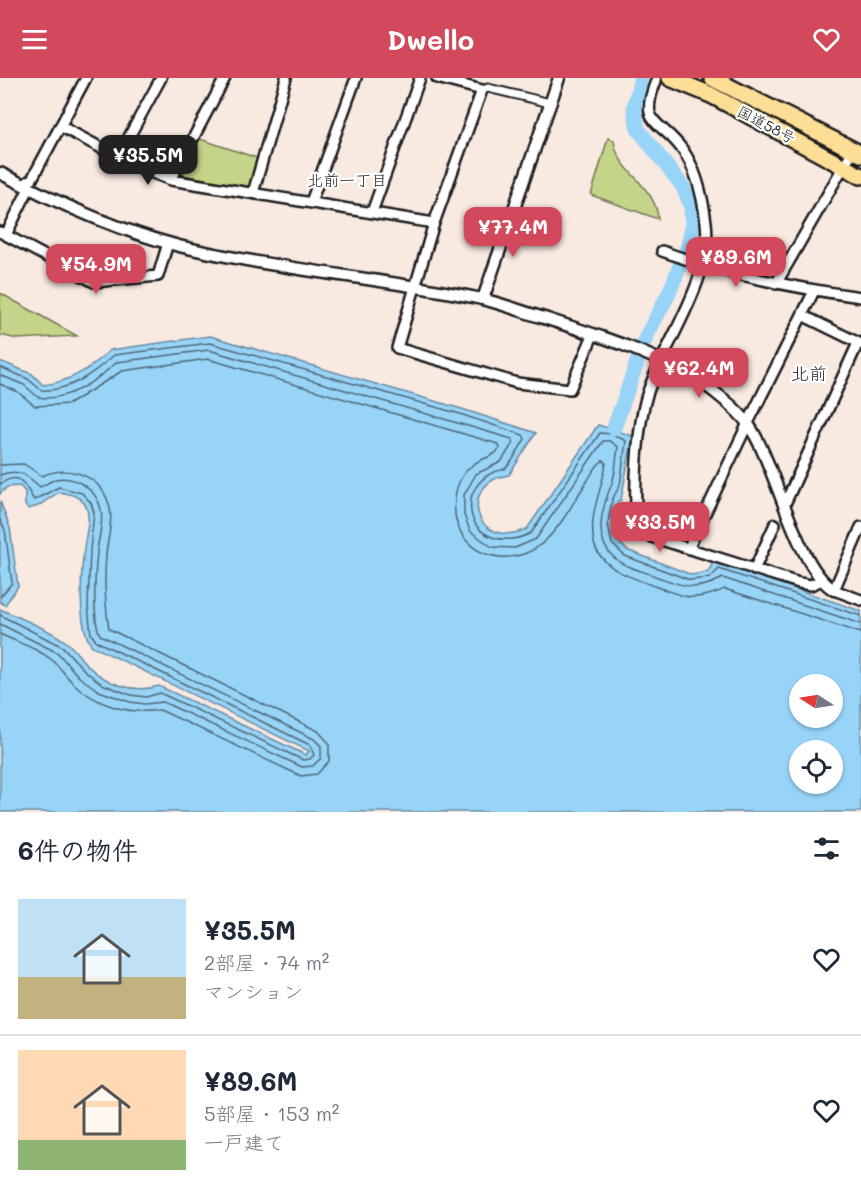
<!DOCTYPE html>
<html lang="ja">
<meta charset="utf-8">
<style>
body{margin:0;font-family:Mali,"Klee One",sans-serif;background:#f2f2f3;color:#1f2937;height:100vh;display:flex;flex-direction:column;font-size:22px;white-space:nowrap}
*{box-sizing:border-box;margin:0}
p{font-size:20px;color:#747a83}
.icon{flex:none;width:33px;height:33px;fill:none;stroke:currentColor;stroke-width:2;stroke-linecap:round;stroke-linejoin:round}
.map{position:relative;height:734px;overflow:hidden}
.panel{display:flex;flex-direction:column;background:#fff;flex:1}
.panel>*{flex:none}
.needle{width:39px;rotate:282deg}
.controls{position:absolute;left:789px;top:596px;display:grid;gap:12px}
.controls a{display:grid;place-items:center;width:54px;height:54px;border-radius:50%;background:#fff;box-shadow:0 2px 4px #0004;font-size:30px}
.price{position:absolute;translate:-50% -51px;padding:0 14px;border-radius:12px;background:#d1495b;color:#fff;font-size:20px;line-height:39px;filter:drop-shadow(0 2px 3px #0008)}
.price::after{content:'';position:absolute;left:50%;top:36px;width:18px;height:14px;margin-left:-9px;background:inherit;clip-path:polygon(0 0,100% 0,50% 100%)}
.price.on{background:#222;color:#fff}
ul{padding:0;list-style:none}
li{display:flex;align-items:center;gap:18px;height:150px;padding:0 18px}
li+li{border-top:2px solid #e0e1e3}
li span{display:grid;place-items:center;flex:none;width:168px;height:120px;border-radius:0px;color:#555}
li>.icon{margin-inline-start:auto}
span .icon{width:72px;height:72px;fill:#fffc;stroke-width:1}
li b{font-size:26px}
h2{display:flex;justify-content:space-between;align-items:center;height:72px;padding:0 18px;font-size:26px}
header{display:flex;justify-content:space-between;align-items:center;height:78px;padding:0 18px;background:#d1495b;color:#fff;font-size:27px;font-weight:800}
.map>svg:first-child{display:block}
</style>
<header><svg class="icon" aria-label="menu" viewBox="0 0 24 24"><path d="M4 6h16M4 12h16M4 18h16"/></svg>Dwello<svg class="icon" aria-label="heart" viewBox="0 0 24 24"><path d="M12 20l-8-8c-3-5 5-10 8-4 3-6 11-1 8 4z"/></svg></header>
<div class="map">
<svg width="861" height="734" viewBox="0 0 861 734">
<rect width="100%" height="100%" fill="#f8e9e1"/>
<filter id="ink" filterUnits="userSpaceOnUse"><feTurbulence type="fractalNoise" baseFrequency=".0167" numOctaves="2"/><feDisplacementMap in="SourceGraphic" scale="12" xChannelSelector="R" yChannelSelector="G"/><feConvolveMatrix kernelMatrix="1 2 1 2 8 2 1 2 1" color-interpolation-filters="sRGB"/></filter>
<g filter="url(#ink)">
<path fill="#c4d488" stroke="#707852" stroke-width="1.5" d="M608,60L614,62C616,93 657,108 658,141L591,117Z
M200,61L260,81L251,109L183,97Z
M0,215L77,258L17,261L0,257Z"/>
<path fill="#98d4f8" stroke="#668aa0" stroke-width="1.5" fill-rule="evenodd" d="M210,258L462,331L536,355L509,397C458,403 472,474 527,451L598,347L633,358L621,422L618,423L614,447L617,462L627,472L692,497L708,494L714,483L861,533V734H0V531C21,541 48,550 66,564C75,570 80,581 88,588C107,606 134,616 159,608L306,677L309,673L92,568C77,549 81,495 84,471C85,457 93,438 84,425C78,417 68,416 59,414L38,428L28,431L25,427V414L20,408L7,409L0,416V283L32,296L43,307C69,304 92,290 110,272ZM800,606H832V639H800ZM800,672H832V705H800Z
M0,423L10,450L18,508L5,527L0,524Z"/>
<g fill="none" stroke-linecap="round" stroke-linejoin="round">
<path stroke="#4e6674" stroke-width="1.5" d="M0,289L28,301L41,312C69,314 94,295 114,277L210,265L460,336L523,357L525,361C519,370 514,382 507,389C504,393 499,392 494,394C484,398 473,409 471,421C466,458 503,470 531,455L600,355L612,356L626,363L620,407L612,422L608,446L612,466L625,478L690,502L710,500L719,491L861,538
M0,297L24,307L38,319C67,325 97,302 117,284L209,272L512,361L513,365L501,384L476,396L464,417V437L470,453L492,469L515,470L536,461L603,363H610L618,369C616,380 616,394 612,405C602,430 590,465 620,484C631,491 646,494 658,499C686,509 696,514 723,500L861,546
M0,306L18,314L35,328L69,326L122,293L208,281L498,366L500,370C495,379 482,380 474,386C451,402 449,440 465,461C474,472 487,478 501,479C547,482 565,436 588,402C592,395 597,385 604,382L606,385C602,413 588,435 594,465C596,475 605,484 613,490C622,497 679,518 690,519C703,520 715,515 725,511L861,555
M0,387L24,386L42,398C70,385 104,399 110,431C113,446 107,462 106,477C104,502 105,526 109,551L318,653L329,665V683L317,696L301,698L160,632C129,637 95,627 72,604C65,597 60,589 53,583C40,571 16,564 0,556
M0,397C19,390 27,397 40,409C45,407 50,403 56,401C76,397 98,413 101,432C104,446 98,460 97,474C95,493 92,541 100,557L314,661L321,668V680L313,688L302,689L163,624L145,626L130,624L99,613L79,599L58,575L0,546
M0,406C23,391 25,410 34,422L59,409L82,415L91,425L94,435L90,472L88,528L91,556L96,563L310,667L314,677L310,681L303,682L160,615L146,619L131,617L102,606L85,593L63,569L0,537
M0,442L5,452L12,505L0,519"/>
<path stroke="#98d4f8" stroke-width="15" d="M614,350L646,259L669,215L688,168L692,149L691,128L683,109L638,51L634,29L641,0"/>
<defs>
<path id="pedestrian" d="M482,12L488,10L550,25"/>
<path id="minor" d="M437,0L482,12L434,145L397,270L517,305L570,311L593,257
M656,3C638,48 660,41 682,71C696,90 703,121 706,144C713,200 668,259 649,311C637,343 632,422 639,455L799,505L811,507L822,502
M60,48L137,89L171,102L434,145
M118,79L161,0
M171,102L225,0
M23,107L32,101L86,0
M253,115L286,0
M311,124L356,0
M372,134L420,0
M0,154L94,204L158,198L168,165
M6,157L29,110
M662,173C727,197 793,210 861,219
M776,206L853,72
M802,237L861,266
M784,428L858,265
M861,449L834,512L861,522
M689,469L748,345L814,213
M754,492L775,446"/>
<path id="tertiary" d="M0,95C57,125 116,152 179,168C279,192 382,200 482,221C503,226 523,234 544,240C594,256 645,272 691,298C708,308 737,330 748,346C776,385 795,488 834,512
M483,221L559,0"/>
<path id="trunk" d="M670,0L711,17L861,98
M712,0L861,76"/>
</defs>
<use href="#pedestrian" stroke="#1c1c1c" stroke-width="11"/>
<use href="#minor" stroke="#1c1c1c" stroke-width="14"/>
<use href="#tertiary" stroke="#1c1c1c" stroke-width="15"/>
<use href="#trunk" stroke="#1c1c1c" stroke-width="20"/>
<use href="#pedestrian" stroke="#fff" stroke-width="7"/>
<use href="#minor" stroke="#fff" stroke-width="9"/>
<use href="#tertiary" stroke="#fff" stroke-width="10"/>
<use href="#trunk" stroke="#fcde96" stroke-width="15"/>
</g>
</g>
<g text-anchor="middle" stroke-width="4.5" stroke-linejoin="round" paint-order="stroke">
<g font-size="15" fill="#1c1c1c" stroke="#fff">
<text transform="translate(766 47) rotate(28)" y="5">国道58号</text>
</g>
<g font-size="16" fill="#1c1c1c" stroke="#fff">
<text x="347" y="108">北前一丁目</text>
</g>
<g font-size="18" fill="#1c1c1c" stroke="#fff">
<text x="809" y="302">北前</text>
</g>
</g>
</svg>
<div class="controls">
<a><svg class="needle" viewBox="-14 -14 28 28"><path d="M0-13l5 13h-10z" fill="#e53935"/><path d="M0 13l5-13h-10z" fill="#747a83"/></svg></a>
<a><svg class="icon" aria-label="locate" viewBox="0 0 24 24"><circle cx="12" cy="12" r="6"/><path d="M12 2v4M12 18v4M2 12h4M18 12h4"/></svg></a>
</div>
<b class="price on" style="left:148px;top:108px">¥35.5M</b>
<b class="price" style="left:513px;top:180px">¥77.4M</b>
<b class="price" style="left:736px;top:210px">¥89.6M</b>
<b class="price" style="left:96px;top:217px">¥54.9M</b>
<b class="price" style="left:699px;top:321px">¥62.4M</b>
<b class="price" style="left:660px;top:475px">¥33.5M</b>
</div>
<section class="panel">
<h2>6件の物件<svg class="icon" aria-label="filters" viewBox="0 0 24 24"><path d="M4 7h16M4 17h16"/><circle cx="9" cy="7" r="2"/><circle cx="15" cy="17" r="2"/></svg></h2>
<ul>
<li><span style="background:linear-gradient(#bfe0f5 65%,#c2b280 0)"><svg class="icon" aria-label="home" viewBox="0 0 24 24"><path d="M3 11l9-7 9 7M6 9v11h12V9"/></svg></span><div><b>¥35.5M</b><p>2部屋 · 74 m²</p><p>マンション</p></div><svg class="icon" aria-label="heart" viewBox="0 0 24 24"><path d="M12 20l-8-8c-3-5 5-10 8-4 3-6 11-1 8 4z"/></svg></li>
<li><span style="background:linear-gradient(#ffd9b3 75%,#8fb573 0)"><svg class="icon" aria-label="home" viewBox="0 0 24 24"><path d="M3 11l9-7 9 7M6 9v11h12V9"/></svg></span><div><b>¥89.6M</b><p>5部屋 · 153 m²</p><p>一戸建て</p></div><svg class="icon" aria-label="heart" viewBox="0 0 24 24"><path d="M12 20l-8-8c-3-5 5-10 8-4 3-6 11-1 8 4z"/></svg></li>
</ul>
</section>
